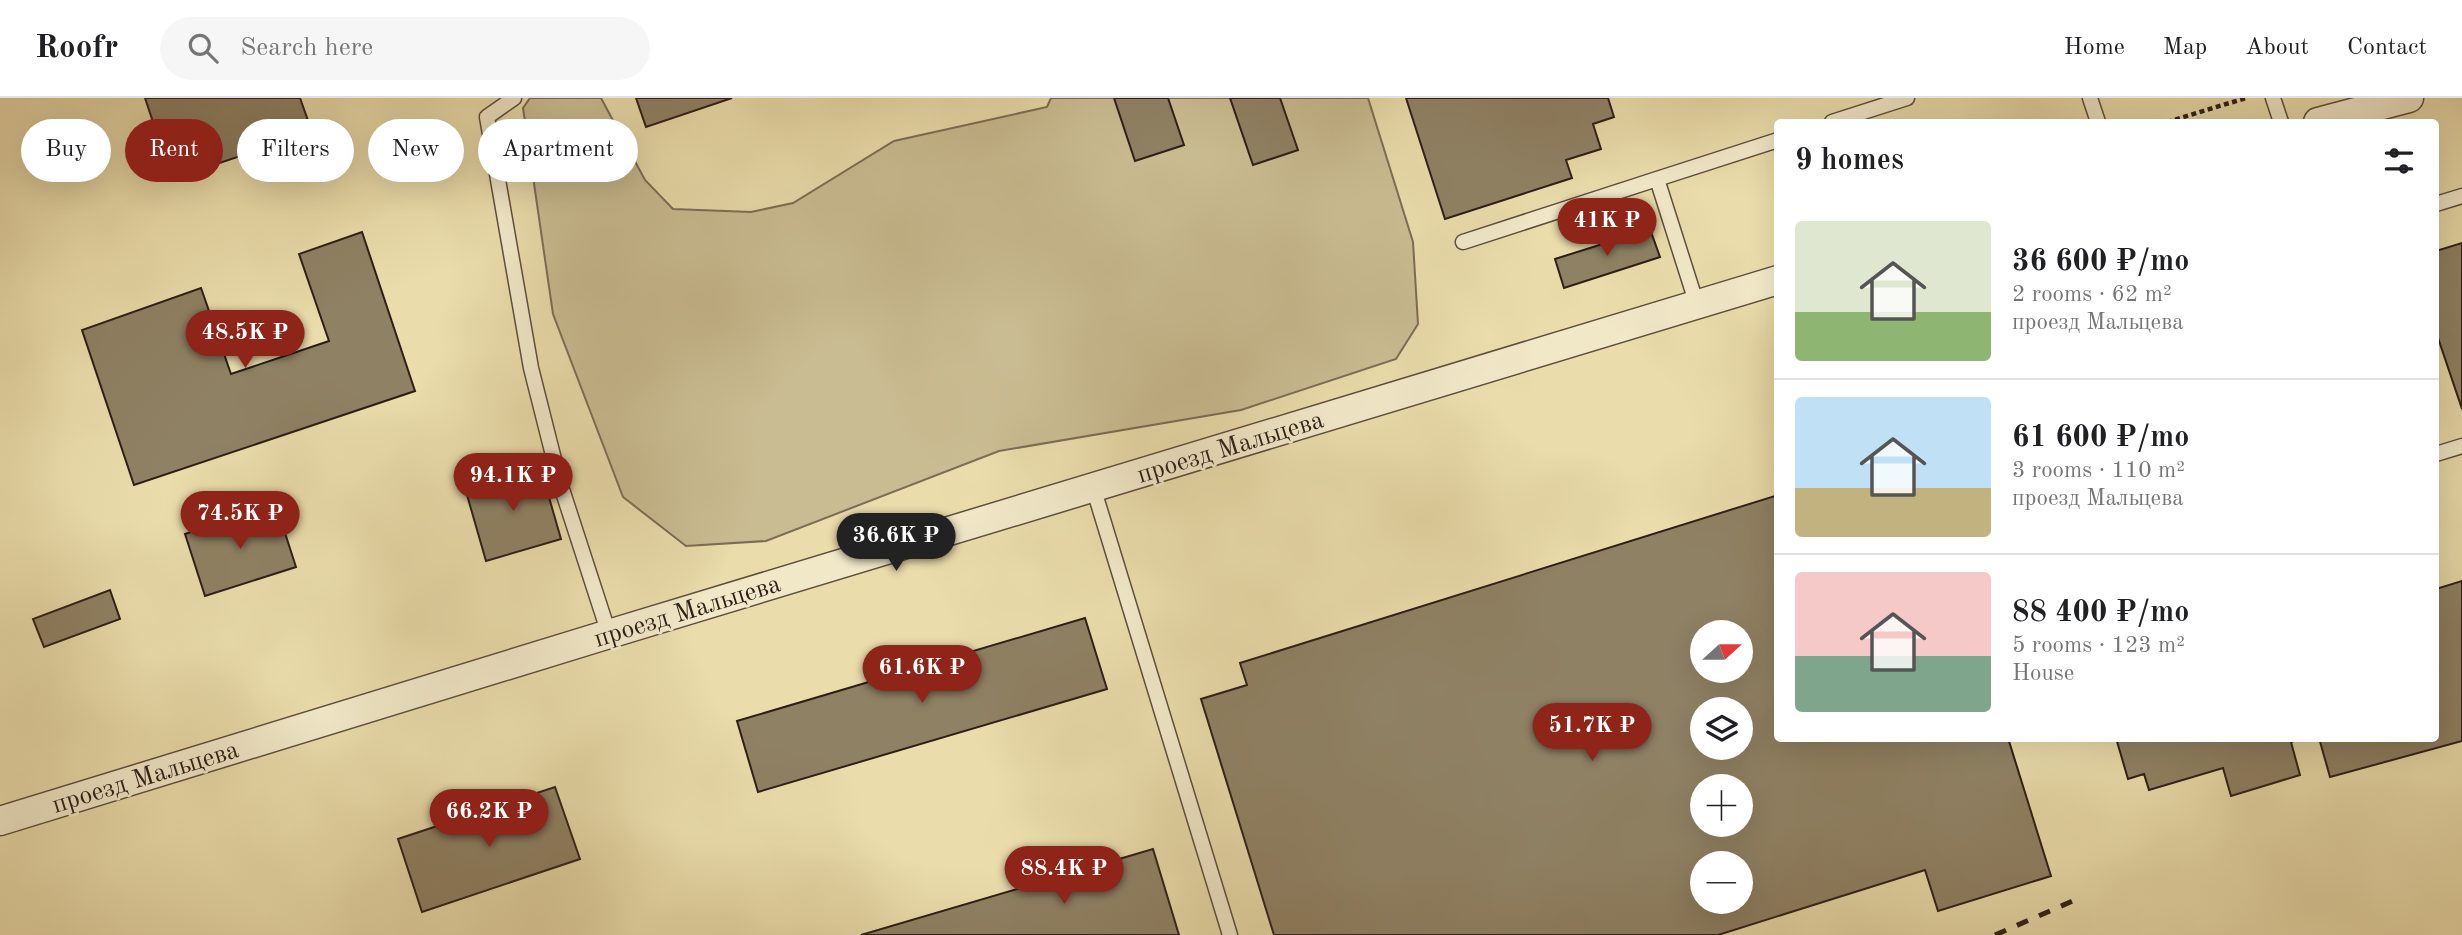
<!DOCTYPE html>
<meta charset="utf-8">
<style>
body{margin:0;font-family:"Old Standard TT",serif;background:#f6f6f6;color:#202124;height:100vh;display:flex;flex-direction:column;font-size:26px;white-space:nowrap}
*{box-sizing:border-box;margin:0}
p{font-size:23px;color:#757577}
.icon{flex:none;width:38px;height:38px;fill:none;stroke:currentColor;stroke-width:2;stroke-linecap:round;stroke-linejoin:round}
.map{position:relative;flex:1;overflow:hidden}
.side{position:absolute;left:1774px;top:21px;width:665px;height:623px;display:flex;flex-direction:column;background:#fff;border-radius:7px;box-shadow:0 7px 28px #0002}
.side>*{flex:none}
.top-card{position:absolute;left:21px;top:21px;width:665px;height:63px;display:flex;gap:14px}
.needle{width:46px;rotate:69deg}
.tools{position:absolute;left:1690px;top:522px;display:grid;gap:14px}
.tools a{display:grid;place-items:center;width:63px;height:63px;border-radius:50%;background:#fff;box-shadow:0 7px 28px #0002;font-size:35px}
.price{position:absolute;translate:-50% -60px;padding:0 16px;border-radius:24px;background:#8f2418;color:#fff;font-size:23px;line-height:46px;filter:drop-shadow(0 2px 4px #0008)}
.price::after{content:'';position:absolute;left:50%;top:42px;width:21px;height:16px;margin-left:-10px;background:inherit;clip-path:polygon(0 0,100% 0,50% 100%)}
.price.on{background:#222;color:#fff}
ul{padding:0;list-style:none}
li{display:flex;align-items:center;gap:21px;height:175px;padding:0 21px}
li+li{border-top:2px solid #e0e0e0}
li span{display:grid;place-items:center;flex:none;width:196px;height:140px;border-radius:7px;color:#555}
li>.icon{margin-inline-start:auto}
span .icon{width:84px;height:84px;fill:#fffc;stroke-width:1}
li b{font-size:30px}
h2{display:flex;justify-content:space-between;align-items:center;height:84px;padding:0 21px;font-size:30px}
.chip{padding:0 24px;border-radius:32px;background:#fff;box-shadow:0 7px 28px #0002;font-size:24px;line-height:63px}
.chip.on{background:#8f2418;color:#fff}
header{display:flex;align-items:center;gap:42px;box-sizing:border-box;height:98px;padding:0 35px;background:#fff;border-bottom:2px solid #e0e0e0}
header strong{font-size:33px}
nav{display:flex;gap:38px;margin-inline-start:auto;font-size:24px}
.search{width:490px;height:63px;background:#f6f6f6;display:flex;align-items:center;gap:18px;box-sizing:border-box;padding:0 24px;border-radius:38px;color:#757577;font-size:26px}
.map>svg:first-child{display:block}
</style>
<header>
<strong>Roofr</strong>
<div class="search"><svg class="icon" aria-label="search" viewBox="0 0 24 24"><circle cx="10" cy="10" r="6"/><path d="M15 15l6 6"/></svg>Search here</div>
<nav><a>Home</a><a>Map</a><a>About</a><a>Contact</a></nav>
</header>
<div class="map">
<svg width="2462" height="837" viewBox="0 0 2462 837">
<rect width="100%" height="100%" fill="#eadcab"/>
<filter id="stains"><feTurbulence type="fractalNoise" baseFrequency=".00286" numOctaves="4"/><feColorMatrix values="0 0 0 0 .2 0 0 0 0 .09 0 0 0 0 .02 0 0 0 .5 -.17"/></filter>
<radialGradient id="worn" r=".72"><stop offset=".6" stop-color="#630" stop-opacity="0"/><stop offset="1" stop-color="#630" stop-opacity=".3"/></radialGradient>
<path fill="#cabc92" stroke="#7c6d55" stroke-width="2" d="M530,0H601L645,82L673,111L751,114L793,105L894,43L1047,9L1051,0H1368L1413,144L1418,226L1396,261L1241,312L999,353L766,443L686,448L623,399L553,216L523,10Z"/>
<path fill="#8f8164" stroke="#2d1e18" stroke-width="2" fill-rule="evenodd" d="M145,0H300L312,34L172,81Z
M636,0H732L646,29Z
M1114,0H1168L1184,47L1135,63Z
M1230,0H1280L1298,52L1253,67Z
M1406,0H1608L1614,19L1593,26L1601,51L1566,62L1572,80L1445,121Z
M1650,131L1660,159L1564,190L1555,161Z
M362,134L415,293L134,387L82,232L201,190L231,276L329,243L299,156Z
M2462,145V311L2436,234V153Z
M540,368L561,441L486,463L465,390Z
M1778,397V640H2008L2051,778L1938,813L1925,772L1718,837H1274L1201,601L1247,587L1240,565ZM1703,534H1741V572H1703ZM1703,611H1741V649H1703ZM1703,688H1741V726H1703ZM1703,765H1741V803H1703Z
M276,407L296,469L205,498L185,436Z
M2462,483V643L2330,679L2319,640H2436V491Z
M110,492L120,521L44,549L33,521Z
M1085,520L1107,591L758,694L737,623Z
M2116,640H2303L2291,644L2300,677L2231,698L2223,670L2149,692L2144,676L2128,681Z
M555,689L580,761L422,814L398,741Z
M1153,751L1179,837H861Z"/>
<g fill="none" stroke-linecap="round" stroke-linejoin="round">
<defs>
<path id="lane" d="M514,0L487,19L531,270L560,385L609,536
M2090,0L2098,24
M2273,0L2281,24
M1832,24L1907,0
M1657,81L1778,42
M2436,106L2462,98
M1463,144L1657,81L1697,207
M2436,356L2462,348
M1093,389L1230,837"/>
<path id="street" d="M2318,24L2409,0
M0,723L609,536L1778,182"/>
</defs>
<use href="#lane" stroke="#5c4e3d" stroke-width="17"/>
<use href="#street" stroke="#5c4e3d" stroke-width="31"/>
<path stroke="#2d1e18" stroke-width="4.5" stroke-dasharray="5 3.5" stroke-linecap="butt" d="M2167,24L2246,0"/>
<use href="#lane" stroke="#f1e8c8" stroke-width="14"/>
<use href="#street" stroke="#f1e8c8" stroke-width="28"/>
<path stroke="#2d1e18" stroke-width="5" stroke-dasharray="12 12" stroke-linecap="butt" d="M1995,837L2075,802"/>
</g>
<g text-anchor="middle" stroke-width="5" stroke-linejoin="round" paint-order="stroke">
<g font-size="26" fill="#2d1e18" stroke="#f1e8c8">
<text transform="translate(1230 348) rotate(-17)" y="9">проезд Мальцева</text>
<text transform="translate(687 512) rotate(-17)" y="9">проезд Мальцева</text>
<text transform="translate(145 678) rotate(-17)" y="9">проезд Мальцева</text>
</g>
</g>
<rect width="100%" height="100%" filter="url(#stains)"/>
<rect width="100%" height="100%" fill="url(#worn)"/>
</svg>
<div class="tools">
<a><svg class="needle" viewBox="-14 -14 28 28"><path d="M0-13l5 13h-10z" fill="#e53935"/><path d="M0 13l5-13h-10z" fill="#757577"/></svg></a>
<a><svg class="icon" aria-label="layers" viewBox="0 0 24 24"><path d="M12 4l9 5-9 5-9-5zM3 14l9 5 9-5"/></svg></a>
<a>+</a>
<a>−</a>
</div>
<b class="price" style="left:1607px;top:160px">41K ₽</b>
<b class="price" style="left:245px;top:272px">48.5K ₽</b>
<b class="price" style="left:513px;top:415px">94.1K ₽</b>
<b class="price" style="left:240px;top:453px">74.5K ₽</b>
<b class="price on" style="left:896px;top:475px">36.6K ₽</b>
<b class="price" style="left:922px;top:607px">61.6K ₽</b>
<b class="price" style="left:1592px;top:665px">51.7K ₽</b>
<b class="price" style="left:489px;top:751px">66.2K ₽</b>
<b class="price" style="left:1064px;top:808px">88.4K ₽</b>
<div class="top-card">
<a class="chip">Buy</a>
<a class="chip on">Rent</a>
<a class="chip">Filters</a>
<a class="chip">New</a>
<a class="chip">Apartment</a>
</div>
<section class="side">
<h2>9 homes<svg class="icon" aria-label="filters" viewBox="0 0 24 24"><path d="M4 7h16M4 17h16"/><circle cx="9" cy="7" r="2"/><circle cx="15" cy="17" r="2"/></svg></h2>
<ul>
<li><span style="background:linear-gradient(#dfe7d0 65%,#8fb573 0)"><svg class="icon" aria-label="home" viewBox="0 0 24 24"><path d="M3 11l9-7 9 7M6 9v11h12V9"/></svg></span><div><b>36 600 ₽/mo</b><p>2 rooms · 62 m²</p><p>проезд Мальцева</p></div></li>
<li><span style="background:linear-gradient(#bfe0f5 65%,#c2b280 0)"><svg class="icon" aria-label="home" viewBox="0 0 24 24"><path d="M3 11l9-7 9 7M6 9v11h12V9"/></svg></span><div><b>61 600 ₽/mo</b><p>3 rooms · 110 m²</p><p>проезд Мальцева</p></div></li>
<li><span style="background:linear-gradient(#f6c9c9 60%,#7fa58c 0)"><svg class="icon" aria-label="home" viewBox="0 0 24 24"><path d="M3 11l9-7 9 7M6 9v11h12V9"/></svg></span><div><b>88 400 ₽/mo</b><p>5 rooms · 123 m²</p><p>House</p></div></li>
</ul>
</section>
</div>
